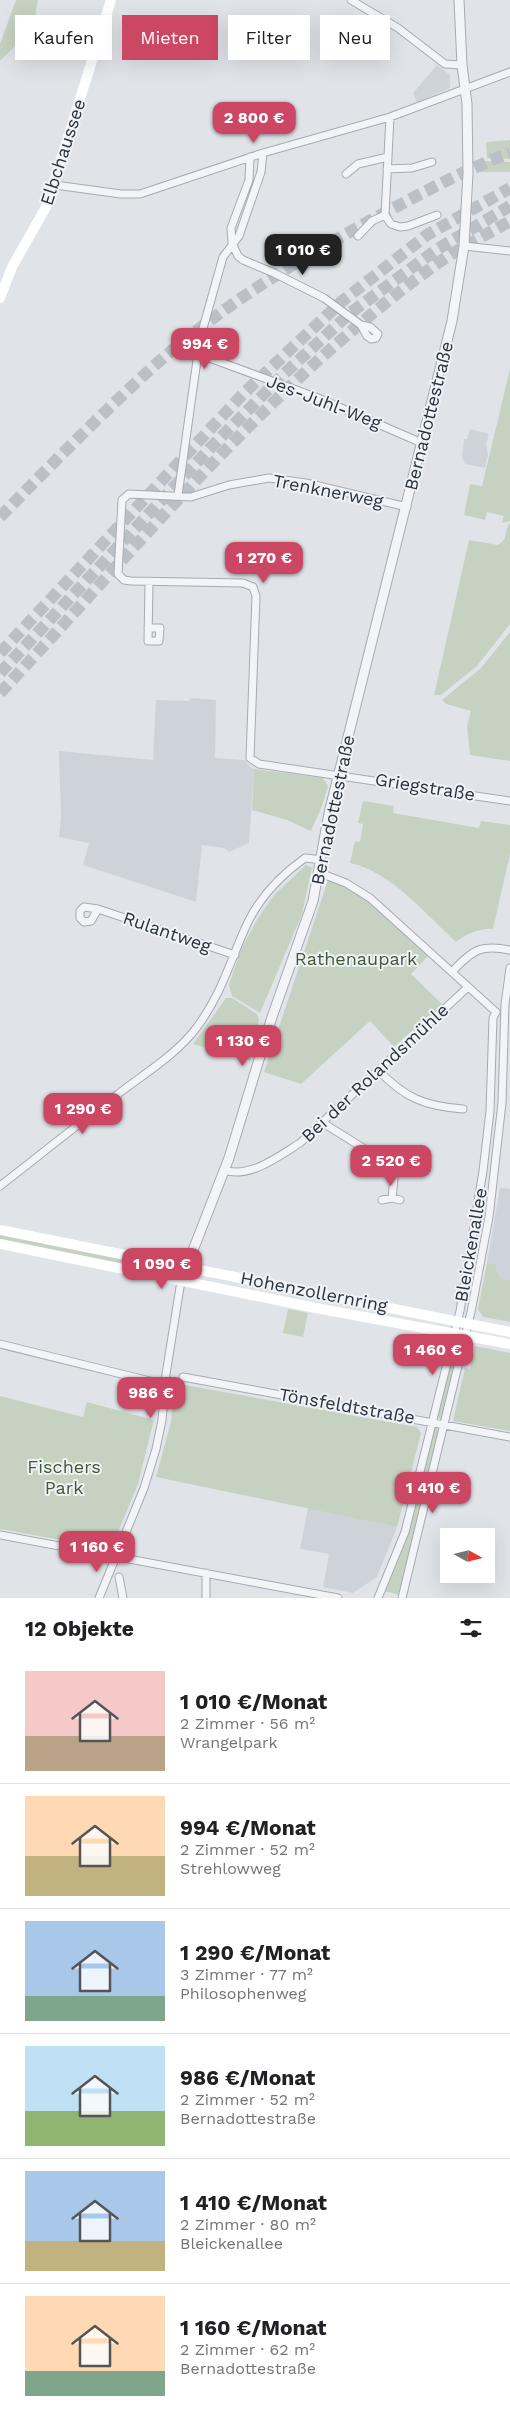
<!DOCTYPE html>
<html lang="de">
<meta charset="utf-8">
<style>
body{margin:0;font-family:"Work Sans",sans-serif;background:#f6f6f6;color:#202124;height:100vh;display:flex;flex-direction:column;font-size:19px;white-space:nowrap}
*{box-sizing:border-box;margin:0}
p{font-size:16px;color:#757577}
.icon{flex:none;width:28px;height:28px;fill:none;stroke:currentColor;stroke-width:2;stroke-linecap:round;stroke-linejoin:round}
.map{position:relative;height:1598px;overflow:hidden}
.details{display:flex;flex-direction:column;background:#fff;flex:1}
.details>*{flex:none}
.top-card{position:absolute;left:15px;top:15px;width:480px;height:45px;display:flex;gap:10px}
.needle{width:32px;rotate:98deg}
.controls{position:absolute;left:440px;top:1528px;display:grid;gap:10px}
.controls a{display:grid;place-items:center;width:55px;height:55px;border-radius:0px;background:#fff;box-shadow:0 5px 20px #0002;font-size:25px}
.price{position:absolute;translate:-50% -42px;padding:0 11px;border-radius:10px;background:#cb4763;color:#fff;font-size:16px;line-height:32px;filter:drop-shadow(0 1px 2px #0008)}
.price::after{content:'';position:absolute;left:50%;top:30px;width:15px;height:11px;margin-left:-8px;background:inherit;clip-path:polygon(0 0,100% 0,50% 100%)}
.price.on{background:#222;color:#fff}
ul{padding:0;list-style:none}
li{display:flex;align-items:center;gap:15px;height:125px;padding:0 25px}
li+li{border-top:1px solid #e0e0e0}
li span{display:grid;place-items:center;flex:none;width:140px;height:100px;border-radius:0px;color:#555}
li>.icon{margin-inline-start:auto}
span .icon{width:60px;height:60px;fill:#fffc;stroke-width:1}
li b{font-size:21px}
h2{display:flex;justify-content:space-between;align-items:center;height:60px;padding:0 25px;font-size:21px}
.tag{padding:0 18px;border-radius:0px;background:#fff;box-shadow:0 5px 20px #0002;font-size:18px;line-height:45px}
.tag.on{background:#cb4763;color:#fff}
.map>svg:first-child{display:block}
</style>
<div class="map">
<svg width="510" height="1598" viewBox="0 0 510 1598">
<rect width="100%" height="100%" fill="#e0e4e9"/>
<path fill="#ced3da" d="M437,65L450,75V88L417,102L413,93Z
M470,429L489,434L486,444L488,455L485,468L465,464L462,457L464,439H467Z
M190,698L216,700L215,758L245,760L251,768L254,769L249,843L229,852L224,848L202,845L196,902L83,865L89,843L59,837L61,817L59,751L153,760L156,700L189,701Z
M500,1188L510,1189V1280L502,1279L496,1270L497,1264L487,1263Z
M308,1508L397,1527L377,1577L353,1593L323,1587L329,1554L300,1549Z"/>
<path fill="#c6d2c1" d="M16,0H38L35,17L40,18L36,40L24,37L0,61V44Z
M510,140V159L487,158L486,142Z
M485,161L510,162V172H478Z
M510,369V521L502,523L504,516L487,512L485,520L464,515L470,484L482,486Z
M510,524V624L477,666L441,695H434L469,540L498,545L504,540L508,525Z
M510,632V761L470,755L467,726L471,711L446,704L442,700L481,668Z
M254,769L323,778L328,786L322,806L311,831L287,820L252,810Z
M363,801L394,806L393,813L479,828L481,821L510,825V854L493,929C482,927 464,935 456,942C425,914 392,872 350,863L355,841L360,842L363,824L358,823Z
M306,865L312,868L302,914L260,1013L232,996L229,985L241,949L258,918L274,895Z
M328,880C369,892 399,926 430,954L411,974L442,1004L394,1047L370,1021L301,1084L264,1072Z
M226,998H232L257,1014L259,1019L250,1061L193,1044Z
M0,1233L172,1268L171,1273L0,1241Z
M487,1263L497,1264L496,1270L502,1279L510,1280V1322L483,1317L478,1309Z
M288,1309L308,1313L303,1337L283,1333Z
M475,1346L510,1353V1431L453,1421L465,1368L470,1369Z
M454,1350L457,1351L442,1421L437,1416Z
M174,1383L417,1427L421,1433L397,1527L156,1477L171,1422Z
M0,1396L83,1417L87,1402L154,1420L138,1484L111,1549L0,1529Z
M434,1428L440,1429L400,1595L384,1591L400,1555Z"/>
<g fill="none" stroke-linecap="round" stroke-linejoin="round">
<path stroke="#bbc0c7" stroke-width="12" stroke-dasharray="12 6" stroke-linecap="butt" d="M0,517C50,466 101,414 154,366C221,306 299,259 377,217C420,194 464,170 510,153
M0,653L244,393L341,302L427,235L510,188
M0,673L215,443L285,373L349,314L436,250L510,206
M0,693C140,544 272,382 438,263C461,247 486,235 510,221"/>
<defs>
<path id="minor" d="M351,0L398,28L445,64L462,65
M390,117L385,215L391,224L400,227L408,226L437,215
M250,157L249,180L231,228L232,243L238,256L243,260L274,273L324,298L361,325L367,336L371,339L376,338L378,334L370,327L361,325
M387,169L412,168L432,162
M346,174L358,164L388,157
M55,185L121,194H140L263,153L390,117L510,72
M358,236L372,221L385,215
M464,246L510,251
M196,353L318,398L422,443
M178,495L200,339L223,257L239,236L261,172L263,153
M407,507L306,483L269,478L229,485L191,497L129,494L122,500L118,574L124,580L131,581L243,583L253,587L256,596L250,758L259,764L510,801
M148,628H160L159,641H148L149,582
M320,873L346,883L370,898L496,1012
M98,909L91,921L84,922L80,918V911L84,907L98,909L235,955
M452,972C472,950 481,944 510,950
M378,1070C405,1098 424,1106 463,1109
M323,1123L368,1151L391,1161L395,1169L392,1198
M224,1170C250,1179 279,1156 300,1143L468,987
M0,1186C41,1154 81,1122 122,1091C147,1072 178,1053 197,1027C222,994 231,958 248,922C261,896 281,875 305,858L322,860
M382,1200L392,1198L400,1200
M0,1344L166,1385
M183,1377L510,1437
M0,1535L338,1598
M206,1573V1598
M119,1577L123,1598
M99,1598L144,1488L156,1449L162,1420L166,1374L181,1281
M378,1598L405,1532L460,1311L483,1171L490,1111L493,1018L496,1012
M402,1598L471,1312L489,1217L502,1103L505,1004L510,968"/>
<path id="tertiary" d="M181,1281L229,1158L272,1017L313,901L329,813L452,321L464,246L468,173L467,104L462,65L459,0"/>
</defs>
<use href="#minor" stroke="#a5abb3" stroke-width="9"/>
<use href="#tertiary" stroke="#a5abb3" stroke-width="11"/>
<use href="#minor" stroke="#f2f4f7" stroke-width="7"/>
<use href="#tertiary" stroke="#f2f4f7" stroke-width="9"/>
<path stroke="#fff" stroke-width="10" d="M0,298L12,267L46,207L111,0
M0,1230L510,1332
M0,1244L316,1308L510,1344"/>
</g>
<g text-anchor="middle" stroke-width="4" stroke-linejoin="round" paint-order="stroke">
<g font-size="18" fill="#293240" stroke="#eff3f6">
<text transform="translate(63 152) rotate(-72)" y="6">Elbchaussee</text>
<text transform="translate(324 402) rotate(21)" y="6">Jes-Juhl-Weg</text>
<text transform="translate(429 416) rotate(-76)" y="6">Bernadottestraße</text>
<text transform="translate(328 491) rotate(11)" y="6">Trenknerweg</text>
<text transform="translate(425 787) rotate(9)" y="6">Griegstraße</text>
<text transform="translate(333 810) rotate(-78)" y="6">Bernadottestraße</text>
<text transform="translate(167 932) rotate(19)" y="6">Rulantweg</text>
<text transform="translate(375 1073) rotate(-43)" y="6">Bei der Rolandsmühle</text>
<text transform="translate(471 1245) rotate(-80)" y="6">Bleickenallee</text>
<text transform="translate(314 1292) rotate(11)" y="6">Hohenzollernring</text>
<text transform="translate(347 1406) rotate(10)" y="6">Tönsfeldtstraße</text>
</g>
<g font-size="18" fill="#3f5b36" stroke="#eff3f6">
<text x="356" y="965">Rathenaupark</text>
<text x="64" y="1473">Fischers<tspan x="64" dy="21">Park</tspan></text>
</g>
</g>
</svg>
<div class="controls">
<a><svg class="needle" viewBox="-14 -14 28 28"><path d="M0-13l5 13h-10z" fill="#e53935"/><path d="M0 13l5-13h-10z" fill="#757577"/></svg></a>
</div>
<b class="price" style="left:254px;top:144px">2 800 €</b>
<b class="price on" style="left:303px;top:276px">1 010 €</b>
<b class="price" style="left:205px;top:370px">994 €</b>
<b class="price" style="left:264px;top:584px">1 270 €</b>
<b class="price" style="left:243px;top:1067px">1 130 €</b>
<b class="price" style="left:83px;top:1135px">1 290 €</b>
<b class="price" style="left:391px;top:1187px">2 520 €</b>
<b class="price" style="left:162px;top:1290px">1 090 €</b>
<b class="price" style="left:433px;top:1376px">1 460 €</b>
<b class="price" style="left:151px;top:1419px">986 €</b>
<b class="price" style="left:433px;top:1514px">1 410 €</b>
<b class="price" style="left:97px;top:1573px">1 160 €</b>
<div class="top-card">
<a class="tag">Kaufen</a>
<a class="tag on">Mieten</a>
<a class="tag">Filter</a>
<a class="tag">Neu</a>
</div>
</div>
<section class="details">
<h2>12 Objekte<svg class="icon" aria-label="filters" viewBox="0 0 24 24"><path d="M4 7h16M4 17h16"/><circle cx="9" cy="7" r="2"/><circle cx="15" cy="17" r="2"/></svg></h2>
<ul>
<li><span style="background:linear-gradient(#f6c9c9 65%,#b9a48a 0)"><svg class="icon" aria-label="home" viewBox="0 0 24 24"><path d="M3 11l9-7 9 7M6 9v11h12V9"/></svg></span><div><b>1 010 €/Monat</b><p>2 Zimmer · 56 m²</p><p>Wrangelpark</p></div></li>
<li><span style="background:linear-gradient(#ffd9b3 60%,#c2b280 0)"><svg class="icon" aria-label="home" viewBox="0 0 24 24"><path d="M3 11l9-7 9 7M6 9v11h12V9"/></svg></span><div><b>994 €/Monat</b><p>2 Zimmer · 52 m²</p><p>Strehlowweg</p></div></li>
<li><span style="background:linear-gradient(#a9c7e8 75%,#7fa58c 0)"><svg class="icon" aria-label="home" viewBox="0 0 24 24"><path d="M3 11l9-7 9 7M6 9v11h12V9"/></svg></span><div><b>1 290 €/Monat</b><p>3 Zimmer · 77 m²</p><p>Philosophenweg</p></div></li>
<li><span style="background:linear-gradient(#bfe0f5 65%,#8fb573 0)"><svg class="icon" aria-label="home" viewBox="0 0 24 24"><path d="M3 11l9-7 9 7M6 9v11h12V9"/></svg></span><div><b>986 €/Monat</b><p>2 Zimmer · 52 m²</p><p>Bernadottestraße</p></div></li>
<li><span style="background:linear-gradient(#a9c7e8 70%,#c2b280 0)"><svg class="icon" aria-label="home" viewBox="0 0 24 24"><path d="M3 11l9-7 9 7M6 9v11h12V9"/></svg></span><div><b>1 410 €/Monat</b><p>2 Zimmer · 80 m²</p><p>Bleickenallee</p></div></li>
<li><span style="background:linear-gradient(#ffd9b3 75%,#7fa58c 0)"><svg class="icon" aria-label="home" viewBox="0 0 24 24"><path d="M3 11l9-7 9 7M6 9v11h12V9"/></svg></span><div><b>1 160 €/Monat</b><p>2 Zimmer · 62 m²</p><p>Bernadottestraße</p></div></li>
</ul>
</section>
